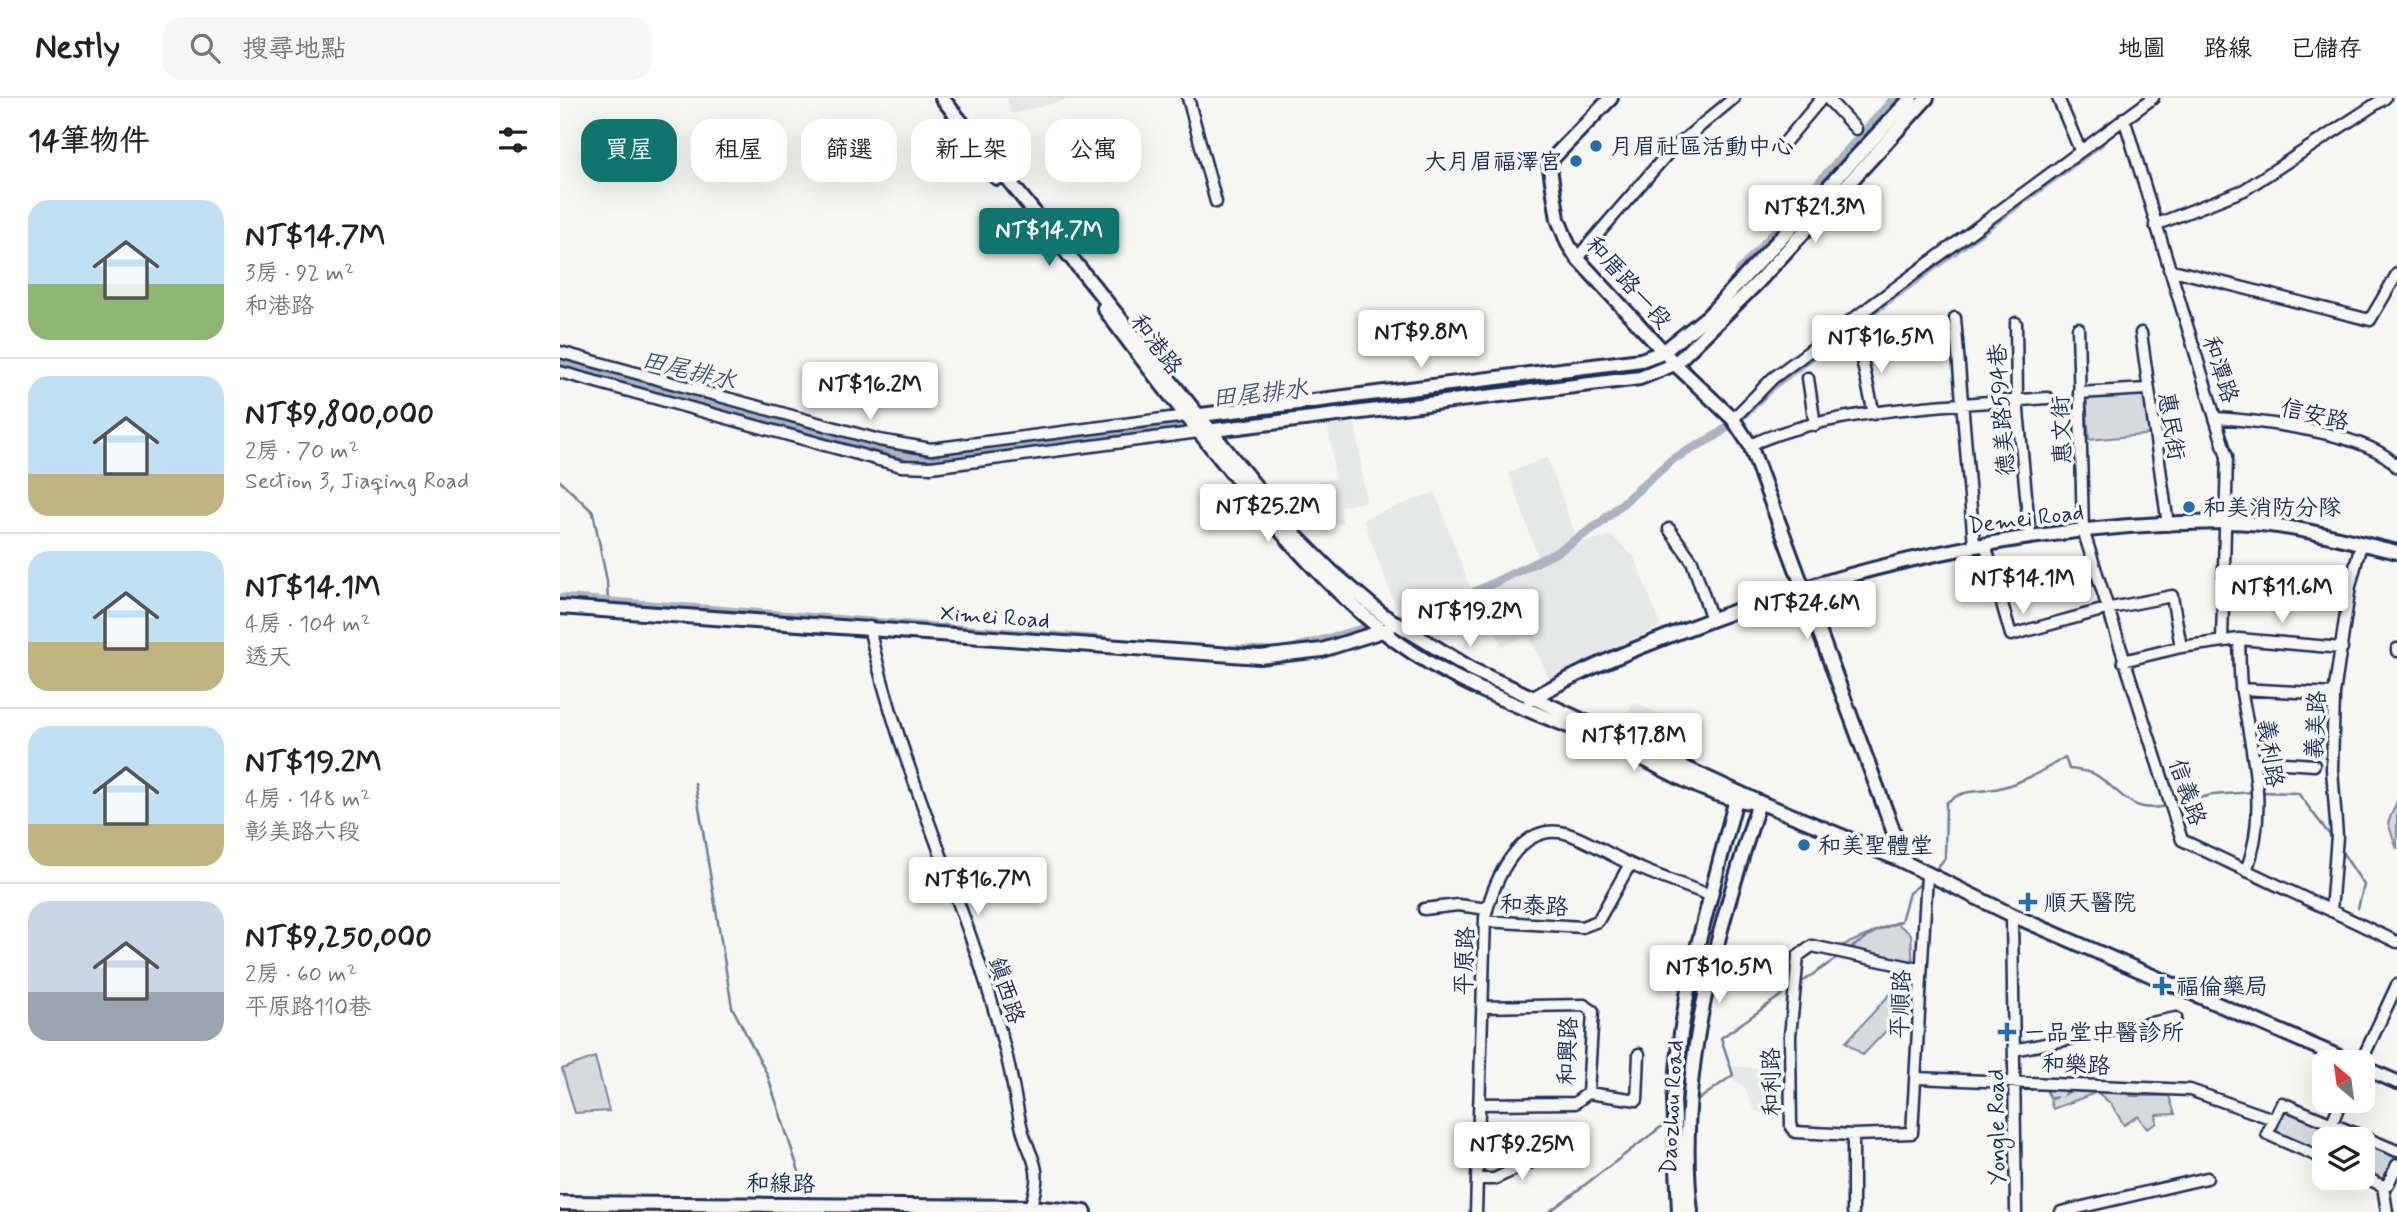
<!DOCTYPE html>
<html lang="zh-TW">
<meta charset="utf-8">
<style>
body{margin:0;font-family:Mynerve,"LXGW WenKai TC",sans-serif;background:#f6f6f6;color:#222;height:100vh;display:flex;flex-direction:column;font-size:26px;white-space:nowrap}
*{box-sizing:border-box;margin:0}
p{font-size:23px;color:#767676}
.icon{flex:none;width:38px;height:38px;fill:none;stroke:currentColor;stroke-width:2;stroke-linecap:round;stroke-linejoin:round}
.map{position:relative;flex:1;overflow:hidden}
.details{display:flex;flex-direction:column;background:#fff;width:560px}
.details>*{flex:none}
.guide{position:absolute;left:21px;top:21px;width:665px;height:63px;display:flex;gap:14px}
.needle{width:46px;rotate:331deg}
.buttons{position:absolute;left:1752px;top:952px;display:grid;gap:14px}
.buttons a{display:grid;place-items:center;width:63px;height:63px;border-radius:14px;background:#fff;box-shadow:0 7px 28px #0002;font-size:35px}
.price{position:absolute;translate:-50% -60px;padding:0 16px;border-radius:7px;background:#fff;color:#222;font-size:23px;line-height:46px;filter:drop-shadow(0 2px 4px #0008)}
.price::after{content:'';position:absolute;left:50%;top:42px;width:21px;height:16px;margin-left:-10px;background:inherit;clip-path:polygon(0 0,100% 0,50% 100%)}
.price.selected{background:#0f766e;color:#fff}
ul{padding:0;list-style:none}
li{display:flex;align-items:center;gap:21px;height:175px;padding:0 28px}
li+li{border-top:2px solid #e0e0e0}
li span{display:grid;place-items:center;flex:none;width:196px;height:140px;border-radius:21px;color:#555}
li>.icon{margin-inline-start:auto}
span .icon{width:84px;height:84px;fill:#fffc;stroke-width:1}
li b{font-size:30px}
h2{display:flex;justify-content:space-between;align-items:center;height:84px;padding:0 28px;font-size:30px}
.chip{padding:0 24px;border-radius:21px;background:#fff;box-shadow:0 7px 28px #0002;font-size:24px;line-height:63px}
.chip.selected{background:#0f766e;color:#fff}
header{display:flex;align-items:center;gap:42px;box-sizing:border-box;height:98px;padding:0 35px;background:#fff;border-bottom:2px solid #e0e0e0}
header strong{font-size:33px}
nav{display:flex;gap:38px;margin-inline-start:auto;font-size:24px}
.search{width:490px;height:63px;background:#f6f6f6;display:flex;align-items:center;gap:18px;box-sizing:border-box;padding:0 24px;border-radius:21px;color:#767676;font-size:26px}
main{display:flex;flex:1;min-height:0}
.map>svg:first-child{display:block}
</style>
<header>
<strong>Nestly</strong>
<div class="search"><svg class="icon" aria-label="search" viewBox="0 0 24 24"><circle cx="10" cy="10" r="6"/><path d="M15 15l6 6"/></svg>搜尋地點</div>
<nav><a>地圖</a><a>路線</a><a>已儲存</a></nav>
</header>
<main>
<section class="details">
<h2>14筆物件<svg class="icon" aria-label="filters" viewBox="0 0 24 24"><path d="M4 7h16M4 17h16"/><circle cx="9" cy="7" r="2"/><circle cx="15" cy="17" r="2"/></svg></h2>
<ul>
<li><span style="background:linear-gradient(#bfe0f5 60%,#8fb573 0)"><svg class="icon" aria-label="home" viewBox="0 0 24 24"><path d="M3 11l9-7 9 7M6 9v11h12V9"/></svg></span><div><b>NT$14.7M</b><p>3房 · 92 m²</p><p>和港路</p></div></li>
<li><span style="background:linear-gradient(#bfe0f5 70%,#c2b280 0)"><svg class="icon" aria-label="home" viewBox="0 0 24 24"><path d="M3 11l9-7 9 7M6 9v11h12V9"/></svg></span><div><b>NT$9,800,000</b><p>2房 · 70 m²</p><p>Section 3, Jiaqing Road</p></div></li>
<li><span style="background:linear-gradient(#bfe0f5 65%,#c2b280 0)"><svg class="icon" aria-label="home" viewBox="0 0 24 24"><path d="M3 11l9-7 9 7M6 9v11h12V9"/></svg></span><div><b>NT$14.1M</b><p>4房 · 104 m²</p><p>透天</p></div></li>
<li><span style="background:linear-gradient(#bfe0f5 70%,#c2b280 0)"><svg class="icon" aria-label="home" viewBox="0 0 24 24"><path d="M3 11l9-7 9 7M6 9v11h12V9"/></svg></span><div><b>NT$19.2M</b><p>4房 · 148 m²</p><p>彰美路六段</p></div></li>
<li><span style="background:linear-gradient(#c9d6e8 65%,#9aa5b1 0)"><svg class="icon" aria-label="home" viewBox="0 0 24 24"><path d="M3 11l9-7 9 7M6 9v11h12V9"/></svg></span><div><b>NT$9,250,000</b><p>2房 · 60 m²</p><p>平原路110巷</p></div></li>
</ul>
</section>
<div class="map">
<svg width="1837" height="1114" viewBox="0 0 1837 1114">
<rect width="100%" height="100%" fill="#f6f6f2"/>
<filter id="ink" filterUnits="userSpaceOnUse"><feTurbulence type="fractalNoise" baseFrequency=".0143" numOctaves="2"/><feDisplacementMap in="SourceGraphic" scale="14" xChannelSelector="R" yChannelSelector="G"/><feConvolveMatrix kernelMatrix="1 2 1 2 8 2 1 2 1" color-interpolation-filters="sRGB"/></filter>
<g filter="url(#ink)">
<path fill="#e6e7e7" d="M447,0H505L506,2L451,16Z
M795,321L806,404L781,408L783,426L761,429L755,384L775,381L768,325Z
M987,359L1019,446L1051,437L1075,460L1101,528L990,581L968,537L942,549L919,493L980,465L949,375Z
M875,394L911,493L840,520L803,421Z
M1074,604L1130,630L1112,661L1056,634Z
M1169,968L1226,973L1225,1021L1195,1013L1184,989L1173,981Z"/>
<path fill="#d6d9dd" stroke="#78849e" stroke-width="2" d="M1586,296L1593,336L1529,342L1526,299Z
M1837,703V751L1828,725Z
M1336,825L1351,836L1353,870L1274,851Z
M1343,882L1352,891L1348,910L1303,957L1286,944Z
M35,959L49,1013L15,1015L2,971Z
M1486,992H1507L1504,997L1511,993L1535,995L1493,1011L1490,1003L1497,999L1490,1000Z
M1537,994H1567L1571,998H1609L1615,1016L1596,1017L1597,1025L1587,1031L1578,1018L1564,1027L1551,1006Z
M1725,1008L1837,1056L1824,1085L1803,1075L1802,1041H1764V1058L1712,1035Z"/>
<path fill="#abb2c0" stroke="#717e99" stroke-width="2" d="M0,257L364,354L610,324L616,333L377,362H347L0,268Z"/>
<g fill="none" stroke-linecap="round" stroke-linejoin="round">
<path stroke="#717e99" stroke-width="2.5" d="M0,383L33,414L47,483L48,504
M135,685L172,909L207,976L249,1104
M1700,694L1738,695L1772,740
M1614,706L1652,697L1693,694
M1780,751L1804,787L1798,810
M1374,774L1385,760L1386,705C1406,689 1416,696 1439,690C1462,685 1485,672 1505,659L1509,671C1517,672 1529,673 1536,677C1564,695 1569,716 1607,708
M1288,852L1316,833L1341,823L1349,795L1364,783
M1239,886L1280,858
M1134,1005L1173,977L1161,940L1230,891
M989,1114L1109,1023"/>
<path stroke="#abb2c0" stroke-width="9" d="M0,500L545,542
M734,550L888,507L997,454L1038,427L1113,361L1157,337L1188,313L1212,288L1540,45
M671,551L709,553"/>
<path stroke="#abb2c0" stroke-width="14" d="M1180,176L1338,0
M597,331L825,305L1056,273L1097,265L1114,248"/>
<defs>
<path id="street" d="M628,0L656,104
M1267,0L1296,31
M1498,0L1520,52
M1564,20L1667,359L1662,542
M1226,43L1262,0
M1595,127L1684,92L1825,0
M1017,160L1109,54L1174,0
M1609,171L1810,222L1837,176
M1395,220L1414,446
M1456,225L1457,302L1470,439
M1518,230L1523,432L1622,742L1837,844
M1581,235L1608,427
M1298,244L1314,316
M0,254L319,342L371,351L626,318
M0,274L341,368L371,369L639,334
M1248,280L1255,327
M1519,295L1587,291
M1657,320C1698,323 1813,335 1837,369
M1173,321L1213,280L1593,0
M1190,347C1273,309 1398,307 1488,300
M1109,431L1132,463L1152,522
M1425,446L1451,537L1546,511L1612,498L1621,549
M1664,486L1790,488
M309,529C339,671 405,800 442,940C450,967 454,995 460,1023C468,1062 486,1064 470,1109
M1679,541C1680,559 1679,578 1682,595C1692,655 1709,714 1686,773
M1837,553V551
M1563,563L1621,549L1679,541L1782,550
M1681,591L1774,596
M1695,663L1754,667
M864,811L898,807L927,811
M1771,813L1777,738L1772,671L1774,596L1790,488L1801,446
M1452,817L1456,1114
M925,823L1022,829L1038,823L1070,766
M1359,871L1252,848L1238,858L1230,938L1231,1029L1235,1034L1293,1037L1352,1035L1367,777
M1454,952L1616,920
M1801,964L1837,887
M1357,980L1630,992L1713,1021
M1028,995L1077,1002L1079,956
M919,1006L1015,1005L1028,995L1033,913L1024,907L922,909
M1772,1025L1781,1003
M1764,1061L1707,1036L1722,1005L1837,1053
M1802,1078L1823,1088
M917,1081H934L1000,1051
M1823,1088L1827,1114
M1823,1088L1828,1086L1837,1067
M916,1114L925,819C934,784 958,724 1005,735C1026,741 1048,756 1068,765C1095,778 1124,787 1152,798
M1293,1114V1037
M1501,1114L1647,1080"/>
<path id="secondary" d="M382,0L734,436L771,473L824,518L913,572L1199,704L1338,761L1452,817L1791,964
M1051,0L989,64L998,121L1008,146L1017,160L1115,266L1173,321L1190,347L1337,743L1338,761
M400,34L437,80
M544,210C582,263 623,314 664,365C716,429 769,493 836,543C901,591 982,616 1055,647C1098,666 1144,699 1191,704
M633,318L1081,262L1103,254L1148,218L1351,0
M646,333L1080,280L1115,266L1198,184L1367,0
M0,509L700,559L762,552L829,531
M970,602C1018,573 1072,552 1124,532C1297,465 1479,425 1665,424C1724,424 1781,441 1837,454
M1802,969L1837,984
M0,1105L470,1109L525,1114
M1119,1114L1114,1001L1121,935L1131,873L1177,697
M1131,1114C1115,972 1157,838 1199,704"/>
</defs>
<use href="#street" stroke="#1b2f5e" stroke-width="15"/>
<use href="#secondary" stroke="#1b2f5e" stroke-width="18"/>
<use href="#street" stroke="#f6f6f2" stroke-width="10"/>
<use href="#secondary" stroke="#f6f6f2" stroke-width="12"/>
</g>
</g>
<g fill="#1f6fb2" stroke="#f6f6f2" stroke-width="2.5">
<circle cx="1036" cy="48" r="7"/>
<circle cx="1016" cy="63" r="7"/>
<circle cx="1629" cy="409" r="7"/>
<circle cx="1244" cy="747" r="7"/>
<path d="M1464.5 793.5h7v7h7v7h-7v7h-7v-7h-7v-7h7z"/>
<path d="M1598.5 877.5h7v7h7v7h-7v7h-7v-7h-7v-7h7z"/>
<path d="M1443.5 923.5h7v7h7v7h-7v7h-7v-7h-7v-7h7z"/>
</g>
<g text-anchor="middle" stroke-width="7" stroke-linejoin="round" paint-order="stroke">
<g font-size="23" fill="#1b2f5e" stroke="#f6f6f2" text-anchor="start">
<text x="1050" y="56">月眉社區活動中心</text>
<text x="1002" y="71" text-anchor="end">大月眉福澤宮</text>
<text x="1643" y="417">和美消防分隊</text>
<text x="1258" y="755">和美聖體堂</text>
<text x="1484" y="812">順天醫院</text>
<text x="1616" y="896">福倫藥局</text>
<text x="1463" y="942">ㄧ品堂中醫診所</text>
</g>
<g font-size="23" fill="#1b2f5e" stroke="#f6f6f2">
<text transform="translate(1069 184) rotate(48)" y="8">和厝路一段</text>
<text transform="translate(597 246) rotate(53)" y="8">和港路</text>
<text transform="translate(1661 271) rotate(72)" y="8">和潭路</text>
<text transform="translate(1441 312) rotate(-94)" y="8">德美路594巷</text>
<text transform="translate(1755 316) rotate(13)" y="8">信安路</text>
<text transform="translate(1612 328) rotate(81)" y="8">惠民街</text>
<text transform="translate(1501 332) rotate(-92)" y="8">惠文街</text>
<text transform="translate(1466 420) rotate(-7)" y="8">Demei Road</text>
<text transform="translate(435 518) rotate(4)" y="8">Ximei Road</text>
<text transform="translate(1755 627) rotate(-87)" y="8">義美路</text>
<text transform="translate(1711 655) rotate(82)" y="8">義利路</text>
<text transform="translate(1628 694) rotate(71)" y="8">信義路</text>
<text transform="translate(974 807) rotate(3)" y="8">和泰路</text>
<text transform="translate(904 863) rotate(-88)" y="8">平原路</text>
<text transform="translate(447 892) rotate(72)" y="8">鎮西路</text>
<text transform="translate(1340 906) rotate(-88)" y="8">平順路</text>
<text transform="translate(1007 953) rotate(-88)" y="8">和興路</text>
<text transform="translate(1516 966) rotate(3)" y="8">和樂路</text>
<text transform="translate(1211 984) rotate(-91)" y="8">和利路</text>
<text transform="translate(1111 1009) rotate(-87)" y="8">Daozhou Road</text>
<text transform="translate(1436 1029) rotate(-91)" y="8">Yongle Road</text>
<text transform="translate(221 1085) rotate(1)" y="8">和線路</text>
</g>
<g font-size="24" font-style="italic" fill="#46567b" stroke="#f6f6f2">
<text transform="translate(129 272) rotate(14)" y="8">田尾排水</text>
<text transform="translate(700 295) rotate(-6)" y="8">田尾排水</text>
</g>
</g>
</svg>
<div class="buttons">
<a><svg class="needle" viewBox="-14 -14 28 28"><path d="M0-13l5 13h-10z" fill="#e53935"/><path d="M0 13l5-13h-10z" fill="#767676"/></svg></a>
<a><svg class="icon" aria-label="layers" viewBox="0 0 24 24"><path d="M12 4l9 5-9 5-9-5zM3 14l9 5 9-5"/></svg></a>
</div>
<b class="price" style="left:1255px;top:147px">NT$21.3M</b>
<b class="price selected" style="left:489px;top:170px">NT$14.7M</b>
<b class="price" style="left:861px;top:272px">NT$9.8M</b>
<b class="price" style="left:1321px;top:277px">NT$16.5M</b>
<b class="price" style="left:310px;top:324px">NT$16.2M</b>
<b class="price" style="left:708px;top:446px">NT$25.2M</b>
<b class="price" style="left:1463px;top:518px">NT$14.1M</b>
<b class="price" style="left:1722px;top:527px">NT$11.6M</b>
<b class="price" style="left:1247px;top:543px">NT$24.6M</b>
<b class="price" style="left:910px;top:551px">NT$19.2M</b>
<b class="price" style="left:1074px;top:675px">NT$17.8M</b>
<b class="price" style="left:418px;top:819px">NT$16.7M</b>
<b class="price" style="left:1159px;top:907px">NT$10.5M</b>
<b class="price" style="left:962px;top:1084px">NT$9.25M</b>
<div class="guide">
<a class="chip selected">買屋</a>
<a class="chip">租屋</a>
<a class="chip">篩選</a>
<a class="chip">新上架</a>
<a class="chip">公寓</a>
</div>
</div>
</main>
